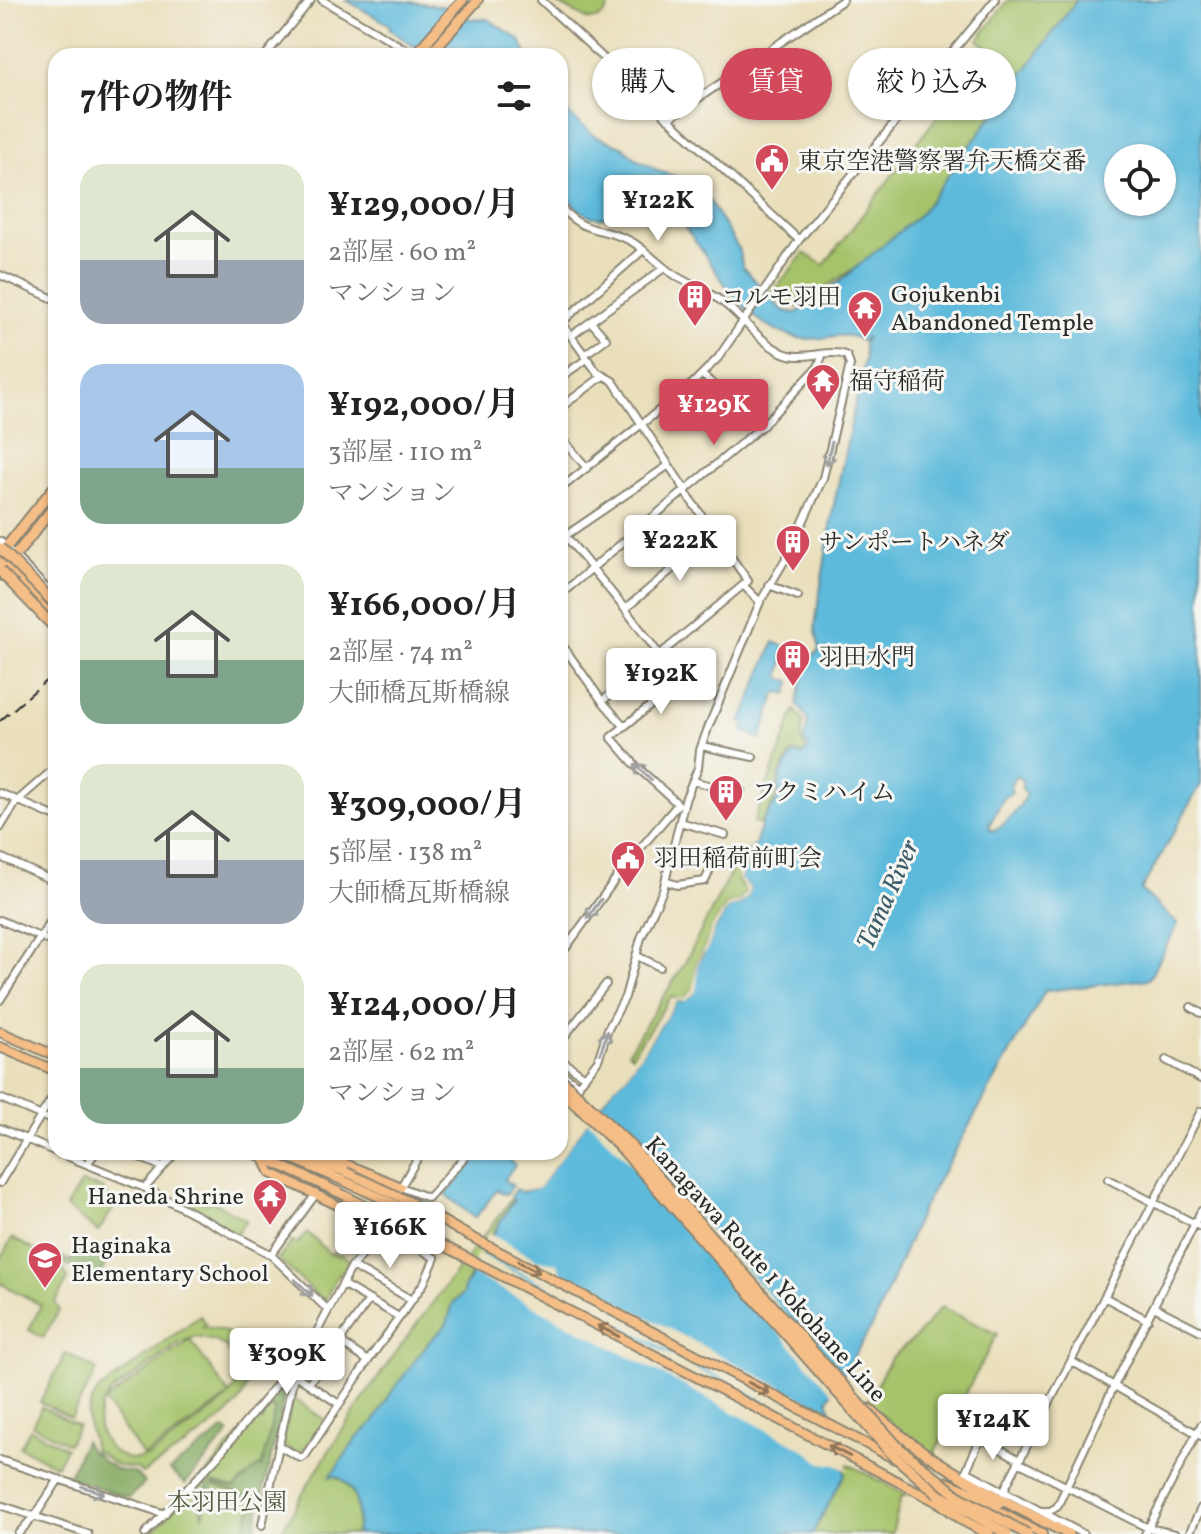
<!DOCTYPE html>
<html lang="ja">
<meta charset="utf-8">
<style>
body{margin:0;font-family:Vollkorn,"Noto Serif JP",serif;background:#f6f6f6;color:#222;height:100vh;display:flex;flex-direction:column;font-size:30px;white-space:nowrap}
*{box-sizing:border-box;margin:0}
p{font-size:26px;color:#767676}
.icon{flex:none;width:44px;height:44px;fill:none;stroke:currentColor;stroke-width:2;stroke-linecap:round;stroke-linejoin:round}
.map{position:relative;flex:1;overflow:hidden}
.panel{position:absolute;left:48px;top:48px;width:520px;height:1112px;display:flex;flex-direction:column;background:#fff;border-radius:24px;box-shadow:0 2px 6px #0004}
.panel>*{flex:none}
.guide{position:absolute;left:592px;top:48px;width:488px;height:72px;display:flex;gap:16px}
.controls{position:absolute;left:1104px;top:144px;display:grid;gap:16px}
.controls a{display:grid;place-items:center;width:72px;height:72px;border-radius:50%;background:#fff;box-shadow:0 2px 6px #0004;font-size:40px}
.price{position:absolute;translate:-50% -68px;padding:0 18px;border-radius:8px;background:#fff;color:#222;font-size:26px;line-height:52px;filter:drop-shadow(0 2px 4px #0008)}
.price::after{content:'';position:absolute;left:50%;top:48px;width:24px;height:18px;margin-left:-12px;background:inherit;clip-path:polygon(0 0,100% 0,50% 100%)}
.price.current{background:#d1495b;color:#fff}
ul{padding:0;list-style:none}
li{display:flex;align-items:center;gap:24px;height:200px;padding:0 32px}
li span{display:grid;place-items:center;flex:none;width:224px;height:160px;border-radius:24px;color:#555}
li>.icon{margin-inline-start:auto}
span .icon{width:96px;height:96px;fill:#fffc;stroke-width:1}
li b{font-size:34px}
h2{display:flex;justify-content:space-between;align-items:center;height:96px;padding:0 32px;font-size:34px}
.chip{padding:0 28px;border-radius:36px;background:#fff;box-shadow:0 2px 6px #0004;font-size:28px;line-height:72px}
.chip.current{background:#d1495b;color:#fff}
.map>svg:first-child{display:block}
</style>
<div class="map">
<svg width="1201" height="1534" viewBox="0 0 1201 1534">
<rect width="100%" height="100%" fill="#f6f6f2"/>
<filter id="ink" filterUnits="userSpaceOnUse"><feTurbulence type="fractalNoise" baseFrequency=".0125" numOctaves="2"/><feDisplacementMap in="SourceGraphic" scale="16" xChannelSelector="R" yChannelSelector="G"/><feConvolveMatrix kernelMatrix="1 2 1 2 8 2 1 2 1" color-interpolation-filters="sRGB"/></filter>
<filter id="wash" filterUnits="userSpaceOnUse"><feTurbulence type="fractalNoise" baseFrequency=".006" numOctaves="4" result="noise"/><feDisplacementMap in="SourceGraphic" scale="32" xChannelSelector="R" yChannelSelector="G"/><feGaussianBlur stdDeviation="1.8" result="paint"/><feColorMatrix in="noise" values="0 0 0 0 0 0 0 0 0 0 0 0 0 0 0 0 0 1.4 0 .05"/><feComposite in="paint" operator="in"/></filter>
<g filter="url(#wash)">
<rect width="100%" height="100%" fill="#eadfbb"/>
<path fill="#a6c36a" stroke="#68774a" stroke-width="2" fill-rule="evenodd" d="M551,0H609C609,13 601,20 589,20Z
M1008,0H1077L920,214L865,261L798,306C787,310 780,300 772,293L804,253L824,265L958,89L963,72L985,45L978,40Z
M795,710L804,721L801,738L806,751L803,754L792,752L778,778L777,796L760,825L754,822Z
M741,852L747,855C745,864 734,874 739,883C741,887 744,889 746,893L738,902L728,904L711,928L704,950L697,961L693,990L682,1000L671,997L632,1055L628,1052L685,963Z
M81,1183L102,1188L115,1206L98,1232L66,1207Z
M192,1196L207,1204L210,1200L246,1220L237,1234L185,1207Z
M511,1200L513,1201C504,1214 463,1282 463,1294L453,1303L447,1324L429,1342L391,1393L374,1422L358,1437L331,1477L336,1476C358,1488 360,1512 356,1534H280C345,1414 428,1308 511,1200Z
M307,1232L331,1255L333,1252L338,1256L341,1254L350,1261L335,1280L324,1302L278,1259L293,1241L297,1244Z
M12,1238L60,1264L68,1278L55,1303L59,1310L43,1338L29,1330L41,1305L0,1283V1260Z
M941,1307L997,1334L931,1459L867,1402L891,1358L917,1336Z
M200,1316L206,1324L202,1327C220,1328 236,1333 244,1349C253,1366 249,1388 238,1403C224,1422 165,1459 142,1474L138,1469L115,1465L96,1450L93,1451C94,1428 77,1422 98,1391ZM196,1337L215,1341L227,1348L238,1372L236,1385L225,1401L150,1456C115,1470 86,1432 104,1401L144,1457L230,1395L190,1340L105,1401L109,1394L181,1342Z
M66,1353L97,1370L71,1418L40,1402Z
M285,1381L287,1384L254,1534H150L202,1479Z
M293,1398L325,1420L299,1455L282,1444Z
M42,1407L78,1426L68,1444L32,1425Z
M30,1429L66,1448L56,1466L20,1447Z
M848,1464L907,1495L901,1497L892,1534H812Z"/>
<path fill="#84a95e" stroke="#586a44" stroke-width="2" d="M77,1243L108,1259L97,1281L45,1253L47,1250L71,1261Z
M285,1381L287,1384L254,1534H243L254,1499L214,1485L203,1515L198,1501L211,1482L234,1488L259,1466L261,1468L275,1409L268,1407L262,1420L259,1414Z
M225,1429L230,1433L185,1484L170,1470Z
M84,1441L92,1454L95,1453L104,1462L117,1470L135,1473L145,1483L128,1498L68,1478Z"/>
<path fill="#5dbadb" stroke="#447283" stroke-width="2" fill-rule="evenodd" d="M346,0C378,0 409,0 441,6C464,11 458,22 488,19L520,40L528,56H434L412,45L389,29L390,25Z
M1077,0H1201V784L1141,890L1178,924L1149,979L1045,991L922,1209L875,1321L828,1399L845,1474L812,1534H356C360,1512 358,1488 337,1476L330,1477L358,1437L374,1422L391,1393L429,1342L447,1324L453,1303L463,1294C463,1285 467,1284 471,1276C487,1251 496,1225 514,1201L511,1197L516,1189L521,1192L538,1188L614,1086L623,1080L677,1001L682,1002L694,994L698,963L707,949L714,930L729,907L739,905L749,895V887L740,879L749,863L746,860L747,853L755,845L763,821L778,799L780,776L792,756L797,754L802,756L809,748L804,742C807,723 813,721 797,705L807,660L820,650L815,627L819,598L833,509L865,357L863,343L867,338L865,337L862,342C849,329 826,340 809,339C796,339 785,335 774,329C734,309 716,268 690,234C683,225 676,212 666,206C627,184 613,240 576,207C551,183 560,138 560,107L595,136L622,146L636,159L659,171L695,183V187L705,194L738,248L743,267L779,307L785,311L796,313L839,282L920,214ZM1118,158H1162V202H1118ZM1015,776L1022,779V789L1026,793C1021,807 1006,826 991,831L989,825L1004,798L1012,793L1010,787Z
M774,642L787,647L780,675L782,679L791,681L788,694L779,692L775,695L761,739L743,731L746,724L741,722Z
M488,1152H509L506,1157L515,1165L504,1180L513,1186L506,1194L497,1190L475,1218L446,1195L474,1162Z"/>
<path fill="#eadfbb" d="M746,860L749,862L740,879L749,887V895L739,905L729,907L714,930L707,951L702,955L698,963L697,988L694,994L685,1001H677L623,1080L614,1086L598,1107L845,1379L835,1396L633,1166L588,1121L538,1189L523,1190L538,1185L595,1104L635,1058L674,999L684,998L693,990L697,961L704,950L711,928L728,904L738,902L746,893L737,876Z
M488,1233L538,1260L557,1263L561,1272L835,1415L841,1441L479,1250Z
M478,1253L842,1446L848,1471L836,1465L821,1463L805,1450L469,1272Z"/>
</g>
<g filter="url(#ink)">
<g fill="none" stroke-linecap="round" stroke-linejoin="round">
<defs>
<path id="minor" d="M322,0L417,56
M541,0L799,240
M265,56L311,0
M668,119L843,0
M560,206C583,236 607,226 634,243C648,252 659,265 673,274C689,285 710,291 725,304C745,320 758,340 781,352C803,363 828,347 847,356L850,365L823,478L788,555L760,602L708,728L700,750L698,768L685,800L663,890L641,938L625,997L608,1029L598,1060L566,1101L560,1104
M0,275L56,300
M560,321L597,372L613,381L686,491
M560,324L643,250
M571,336L664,268
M584,355L606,339L591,322
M560,374L562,376L587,359
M702,375L764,425
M560,408L603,376
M560,436L587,468
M560,489L692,384L718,358L799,240L995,0
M560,529L625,609L680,682L611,737L637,767L678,804
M565,536L669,465
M0,541L56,598
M743,585L760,602
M769,585L798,596
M560,595L762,426L818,367L822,356
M625,609L714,534
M560,642L602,701L624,726
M658,656L748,581L685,492
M602,701L659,658
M702,746L753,757
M693,781L719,788L741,790
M0,793L56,817
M680,822L725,835
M0,828L17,801L56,767
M0,857L56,882
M665,881L677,885L705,881L709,872
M0,920L56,944
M560,956L622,870L678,804
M637,956L660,967
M0,1000L56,913
M1191,1007L1201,1013
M560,1042L606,984
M560,1059L585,1077
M1166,1060L1201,1079
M560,1072L579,1086
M0,1098L56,1122
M0,1128L56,1152
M57,1152L145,1188L270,1254L328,1310
M127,1152L162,1167
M87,1164L96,1152
M1108,1179L1201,1227
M0,1183L56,1091
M401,1187L428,1198L469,1152
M145,1188L176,1152
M399,1190L421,1152
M271,1255L316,1194
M352,1266L412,1300
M342,1284L399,1317
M1104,1297L1148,1320
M1154,1307L1201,1331
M340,1342L368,1361
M1071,1361L1201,1436
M292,1373L339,1404
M309,1383L369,1300
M279,1446L301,1458L305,1456L368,1361L424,1283L435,1258L383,1227
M0,1460L165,1514
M1020,1460L981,1438L966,1471L1083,1534
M1018,1462L1148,1528L1175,1534
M1003,1492L1201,1111
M0,1505L88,1534
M1041,1511H1050L1057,1507L1114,1386L1201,1211
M262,1525L294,1375
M18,1534L37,1513L59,1479
M145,1534L217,1457L311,1343L352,1266L376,1241L395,1201
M1145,1534L1201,1425
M1189,1534L1201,1508"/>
<path id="major" d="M453,11L463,0
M463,17L478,0
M0,1032L56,1056
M0,1047L56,1071
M252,1152L338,1192
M277,1152L342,1180
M292,1152L346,1172
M317,1152L401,1187
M263,1157L271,1173L383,1227
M460,1231L895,1459
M450,1249L943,1505
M960,1492L1042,1534
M965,1517L996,1532"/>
<path id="highway" d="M414,56L453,11
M428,56L463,17
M0,555L56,485
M0,563L56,621
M0,575L56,504
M869,1409C928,1462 997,1498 1068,1534
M945,1482L998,1504"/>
</defs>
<use href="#minor" stroke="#8a8573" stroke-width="10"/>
<use href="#major" stroke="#8a8573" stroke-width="12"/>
<use href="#highway" stroke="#8a8573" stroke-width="13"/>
<use href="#minor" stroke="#fff" stroke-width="6"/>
<use href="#major" stroke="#f6be87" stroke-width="8"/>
<use href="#highway" stroke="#f6be87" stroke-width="9"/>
<path stroke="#2b2b2b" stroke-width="2" stroke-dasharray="12 6" stroke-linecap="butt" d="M0,721L56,672"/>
<defs>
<path id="major-bridge" d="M346,1172L408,1201L460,1231
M342,1180L436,1223
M338,1192L450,1249"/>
<path id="highway-bridge" d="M0,548L56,605
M0,571L56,629
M560,1078L628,1143L898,1447L958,1496L1027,1534
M560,1089L622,1149L891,1453L939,1495L1007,1534
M938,1501L964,1521L989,1534"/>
</defs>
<use href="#major-bridge" stroke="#8a8573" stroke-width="12" stroke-linecap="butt"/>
<use href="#highway-bridge" stroke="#8a8573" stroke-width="13" stroke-linecap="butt"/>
<use href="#major-bridge" stroke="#f6be87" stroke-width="8"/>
<use href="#highway-bridge" stroke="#f6be87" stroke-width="9"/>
</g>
<defs><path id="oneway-shaft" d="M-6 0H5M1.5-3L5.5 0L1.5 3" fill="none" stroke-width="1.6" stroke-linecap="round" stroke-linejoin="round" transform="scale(2)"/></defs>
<g stroke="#a0a0a0">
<use href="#oneway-shaft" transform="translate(829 454) rotate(103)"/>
<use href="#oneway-shaft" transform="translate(643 772) rotate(-136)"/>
<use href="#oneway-shaft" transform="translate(594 909) rotate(126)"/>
<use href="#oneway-shaft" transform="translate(604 1042) rotate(-72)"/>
<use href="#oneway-shaft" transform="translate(304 1288) rotate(43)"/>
<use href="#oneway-shaft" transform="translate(93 1490) rotate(18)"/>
</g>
<g stroke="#907459">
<use href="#oneway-shaft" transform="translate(529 1267) rotate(28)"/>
<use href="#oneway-shaft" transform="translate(608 1331) rotate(-153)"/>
<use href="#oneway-shaft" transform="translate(759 1388) rotate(28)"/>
<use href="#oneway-shaft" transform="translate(839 1451) rotate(-153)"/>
</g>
</g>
<defs>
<symbol id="civic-pin" viewBox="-11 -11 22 30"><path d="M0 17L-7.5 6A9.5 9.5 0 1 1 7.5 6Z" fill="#d1495b" stroke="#f6f6f2"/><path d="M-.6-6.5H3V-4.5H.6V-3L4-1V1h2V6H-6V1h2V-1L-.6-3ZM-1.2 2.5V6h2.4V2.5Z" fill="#fff"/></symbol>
<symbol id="building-pin" viewBox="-11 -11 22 30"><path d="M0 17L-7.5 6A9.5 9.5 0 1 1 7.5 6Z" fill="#d1495b" stroke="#f6f6f2"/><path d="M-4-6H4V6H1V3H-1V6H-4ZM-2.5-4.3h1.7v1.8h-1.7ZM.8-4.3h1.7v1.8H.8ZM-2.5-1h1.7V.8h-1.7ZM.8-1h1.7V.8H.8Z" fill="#fff"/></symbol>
<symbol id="temple-pin" viewBox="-11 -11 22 30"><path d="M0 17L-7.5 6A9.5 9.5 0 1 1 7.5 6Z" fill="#d1495b" stroke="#f6f6f2"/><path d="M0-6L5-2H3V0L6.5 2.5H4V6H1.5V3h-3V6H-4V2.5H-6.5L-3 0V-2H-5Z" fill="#fff"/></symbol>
<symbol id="school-pin" viewBox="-11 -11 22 30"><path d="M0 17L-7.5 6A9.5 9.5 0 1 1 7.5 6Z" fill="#d1495b" stroke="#f6f6f2"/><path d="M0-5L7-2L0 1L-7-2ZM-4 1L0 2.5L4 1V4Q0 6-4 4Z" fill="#fff"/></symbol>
</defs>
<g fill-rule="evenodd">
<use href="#civic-pin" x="752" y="141" width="40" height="54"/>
<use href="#building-pin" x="675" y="277" width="40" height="54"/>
<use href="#temple-pin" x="845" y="288" width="40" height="54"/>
<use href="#temple-pin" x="803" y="361" width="40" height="54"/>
<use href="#building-pin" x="773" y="522" width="40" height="54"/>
<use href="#building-pin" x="773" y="637" width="40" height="54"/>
<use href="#building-pin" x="706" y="772" width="40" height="54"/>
<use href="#civic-pin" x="608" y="838" width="40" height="54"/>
<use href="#temple-pin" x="250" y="1176" width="40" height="54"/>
<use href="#school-pin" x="25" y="1239" width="40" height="54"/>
</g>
<g text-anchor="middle" stroke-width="6" stroke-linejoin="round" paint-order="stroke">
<g font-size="24" fill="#2b2b2b" stroke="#f6f6f2" text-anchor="start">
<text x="798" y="169">東京空港警察署弁天橋交番</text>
<text x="891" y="302">Gojukenbi<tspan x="891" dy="28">Abandoned Temple</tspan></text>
<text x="721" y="305">コルモ羽田</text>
<text x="849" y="389">福守稲荷</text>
<text x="819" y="550">サンポートハネダ</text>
<text x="819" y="665">羽田水門</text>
<text x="752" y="800">フクミハイム</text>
<text x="654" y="866">羽田稲荷前町会</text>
<text x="244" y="1204" text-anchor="end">Haneda Shrine</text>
<text x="71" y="1253">Haginaka<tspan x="71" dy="28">Elementary School</tspan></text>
</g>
<g font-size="24" fill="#2b2b2b" stroke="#f6f6f2">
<text transform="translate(766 1269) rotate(48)" y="8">Kanagawa Route 1 Yokohane Line</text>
</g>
<g font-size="24" fill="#50593e" stroke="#f6f6f2">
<text x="227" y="1510">本羽田公園</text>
</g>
<g font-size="26" font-style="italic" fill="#3c5d69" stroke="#f6f6f2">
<text transform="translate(887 894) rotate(-66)" y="9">Tama River</text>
</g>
</g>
</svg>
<div class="controls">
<a><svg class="icon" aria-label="locate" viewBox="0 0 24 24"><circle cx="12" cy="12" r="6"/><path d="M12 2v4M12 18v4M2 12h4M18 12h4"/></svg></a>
</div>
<b class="price" style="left:658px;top:243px">¥122K</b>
<b class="price current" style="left:714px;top:447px">¥129K</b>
<b class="price" style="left:680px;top:583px">¥222K</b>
<b class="price" style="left:661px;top:716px">¥192K</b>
<b class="price" style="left:390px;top:1270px">¥166K</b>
<b class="price" style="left:287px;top:1396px">¥309K</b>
<b class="price" style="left:993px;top:1462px">¥124K</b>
<div class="guide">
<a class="chip">購入</a>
<a class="chip current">賃貸</a>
<a class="chip">絞り込み</a>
</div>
<section class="panel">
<h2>7件の物件<svg class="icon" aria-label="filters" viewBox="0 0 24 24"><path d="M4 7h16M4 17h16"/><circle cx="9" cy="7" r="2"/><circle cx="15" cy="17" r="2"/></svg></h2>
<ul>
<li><span style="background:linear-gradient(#dfe7d0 60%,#9aa5b1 0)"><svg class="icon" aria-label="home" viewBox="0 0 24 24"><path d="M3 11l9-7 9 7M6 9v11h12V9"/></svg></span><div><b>¥129,000/月</b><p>2部屋 · 60 m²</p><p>マンション</p></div></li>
<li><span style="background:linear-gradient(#a9c7e8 65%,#7fa58c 0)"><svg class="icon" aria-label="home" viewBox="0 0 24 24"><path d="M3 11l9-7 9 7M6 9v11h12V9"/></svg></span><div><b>¥192,000/月</b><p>3部屋 · 110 m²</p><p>マンション</p></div></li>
<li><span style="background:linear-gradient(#dfe7d0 60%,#7fa58c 0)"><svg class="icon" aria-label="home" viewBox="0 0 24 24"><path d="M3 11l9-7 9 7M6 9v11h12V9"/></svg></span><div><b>¥166,000/月</b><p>2部屋 · 74 m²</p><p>大師橋瓦斯橋線</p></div></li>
<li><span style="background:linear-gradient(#dfe7d0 60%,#9aa5b1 0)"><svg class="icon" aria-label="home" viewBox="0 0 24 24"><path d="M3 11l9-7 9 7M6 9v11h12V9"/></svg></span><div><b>¥309,000/月</b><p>5部屋 · 138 m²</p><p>大師橋瓦斯橋線</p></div></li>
<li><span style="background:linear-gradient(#dfe7d0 65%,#7fa58c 0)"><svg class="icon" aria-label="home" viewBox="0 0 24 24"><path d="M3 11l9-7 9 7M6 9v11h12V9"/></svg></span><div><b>¥124,000/月</b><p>2部屋 · 62 m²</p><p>マンション</p></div></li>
</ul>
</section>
</div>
